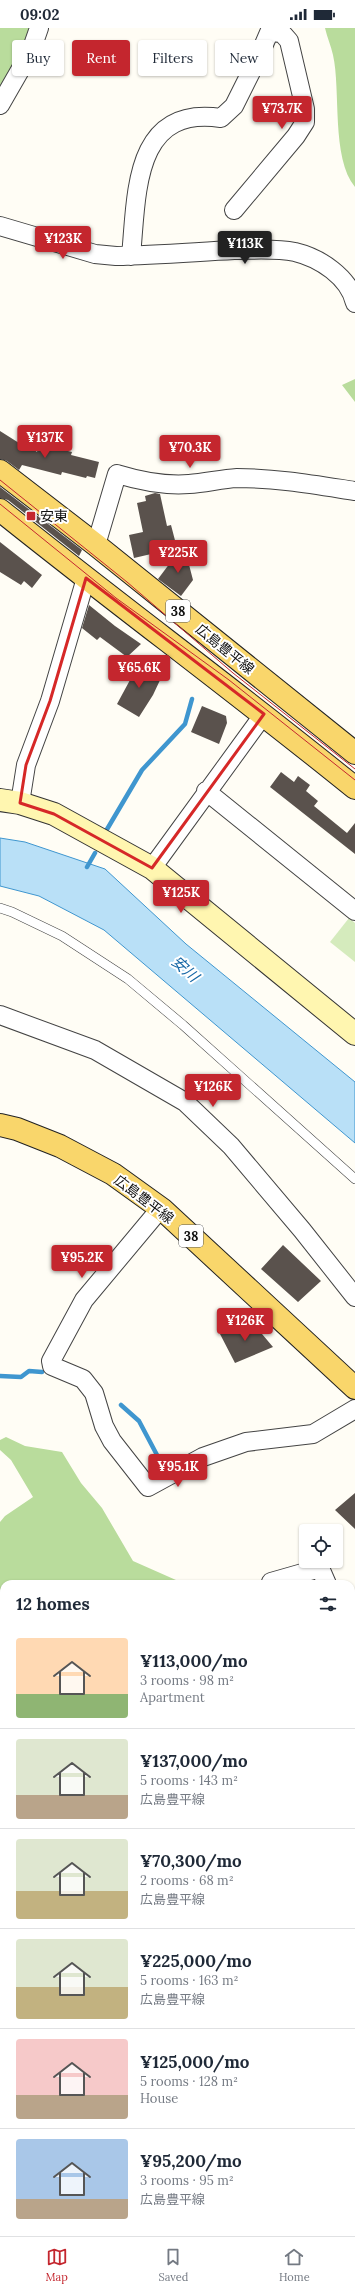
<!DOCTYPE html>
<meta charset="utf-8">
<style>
body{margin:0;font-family:Lora,"Noto Sans JP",serif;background:#f2f2f3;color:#1f2937;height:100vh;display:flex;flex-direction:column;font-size:15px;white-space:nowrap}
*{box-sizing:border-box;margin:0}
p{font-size:13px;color:#747a83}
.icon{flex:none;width:22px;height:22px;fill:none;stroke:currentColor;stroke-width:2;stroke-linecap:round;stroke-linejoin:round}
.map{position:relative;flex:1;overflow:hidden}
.side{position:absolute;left:0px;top:1552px;width:355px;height:656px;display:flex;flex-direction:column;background:#fff;border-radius:12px 12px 0 0;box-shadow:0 1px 3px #0004}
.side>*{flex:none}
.top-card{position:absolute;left:12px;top:12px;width:331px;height:36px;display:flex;gap:8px}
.tools{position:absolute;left:299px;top:1496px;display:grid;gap:8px}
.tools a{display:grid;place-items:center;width:44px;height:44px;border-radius:4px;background:#fff;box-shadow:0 1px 3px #0004;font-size:20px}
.price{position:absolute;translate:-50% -34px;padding:0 9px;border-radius:4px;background:#c4262e;color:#fff;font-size:13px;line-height:26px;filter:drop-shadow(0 1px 2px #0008)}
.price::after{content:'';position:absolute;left:50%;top:24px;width:12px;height:9px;margin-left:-6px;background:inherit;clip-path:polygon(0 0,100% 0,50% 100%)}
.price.selected{background:#222;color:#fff}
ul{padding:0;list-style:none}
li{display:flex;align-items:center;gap:12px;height:100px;padding:0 16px}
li+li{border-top:1px solid #e0e1e3}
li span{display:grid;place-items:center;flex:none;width:112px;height:80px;border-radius:4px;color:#555}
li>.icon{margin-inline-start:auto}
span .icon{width:48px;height:48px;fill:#fffc;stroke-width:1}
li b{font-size:17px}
h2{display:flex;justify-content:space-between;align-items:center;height:48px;padding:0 16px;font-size:17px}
.chip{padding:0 14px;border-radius:4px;background:#fff;box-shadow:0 1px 3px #0004;font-size:14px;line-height:36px}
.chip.selected{background:#c4262e;color:#fff}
.status{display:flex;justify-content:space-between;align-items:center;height:28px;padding:0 20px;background:#fff;direction:ltr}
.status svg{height:11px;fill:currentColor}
.menu{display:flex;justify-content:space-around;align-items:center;height:56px;border-top:1px solid #e0e1e3;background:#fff;font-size:11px;color:#747a83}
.menu a{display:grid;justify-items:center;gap:2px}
.menu .selected{color:#c4262e}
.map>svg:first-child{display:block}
</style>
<div class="status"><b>09:02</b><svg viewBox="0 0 49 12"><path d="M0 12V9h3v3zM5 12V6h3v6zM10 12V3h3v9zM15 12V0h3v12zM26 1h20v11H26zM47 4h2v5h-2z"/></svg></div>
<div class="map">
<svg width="355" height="2208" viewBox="0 0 355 2208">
<rect width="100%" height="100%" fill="#fffdf5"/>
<path fill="#d5ebbd" d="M349,890L355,895V934L330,914Z"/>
<path fill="#b9dc9c" d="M0,0H29L15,41L0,60Z
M325,0H355V159C331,130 341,62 333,27C331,18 327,9 325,0Z
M355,351V374L342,357Z
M6,1409L25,1418L62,1424L81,1455L102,1480L133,1533L185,1556H4V1907L0,1893V1494L5,1488L33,1469L11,1432L0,1422V1412Z
M351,1720L355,1723V2208H62L63,2204H351Z"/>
<path fill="#b9e0f7" stroke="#3f96cf" d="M0,810L25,814L105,841L186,916L355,1054V1115L104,902L39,868L0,858Z"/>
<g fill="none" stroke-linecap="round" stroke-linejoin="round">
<path stroke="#3f96cf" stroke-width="4.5" d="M106,803L142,742L185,696L192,671
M87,839L95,825
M0,1348L21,1349L29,1343L42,1344
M121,1377L139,1393L166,1444"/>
</g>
<path fill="#5a524d" d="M0,403L19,415L21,412L37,424L39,416L72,424L71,427L99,434L95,450L87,448L86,450L62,444L61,447L22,437L19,442L7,433L0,431Z
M0,459L82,522L79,528L8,472L0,470Z
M155,465L160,466L167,498L171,497L177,520L134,530L129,507L143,504L137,475L146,473L145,468Z
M0,514L42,547L32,560L24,553L21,557L0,544Z
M179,523L187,529L193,552L181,568L158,551Z
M89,577L115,598L141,616L127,629L100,609L97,612L82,600Z
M134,634L161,650L153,667L139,689L117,676L130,652L125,649Z
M202,678L226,688L227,695L219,716L191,704Z
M281,744L294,754L298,748L310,757L306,763L318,773L314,778L347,805L355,795V826L270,759Z
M283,1217L321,1253L298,1274L261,1241Z
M251,1293L273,1319L235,1335L220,1306Z
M355,1465V1501L335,1482Z"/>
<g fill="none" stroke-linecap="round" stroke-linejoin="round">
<defs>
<path id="lane" d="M0,880L12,884L62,908L128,951L183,997L355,1151"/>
<path id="street" d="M0,77L31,23L39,0
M234,182L296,108L305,94V81L289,13L282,5L271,4
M0,198L95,226L116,228C155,227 195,224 234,222C254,222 275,220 295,224C320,230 349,249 355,275
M131,228C137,166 133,77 221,90L234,78L259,28L271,0
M96,517L117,446C140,453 164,458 189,456C205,455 221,451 237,450C277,450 316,457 355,463
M206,763L355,883
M20,775L26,737L50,673L86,550
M152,840L264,686
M0,987L95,1022L185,1074L231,1118L302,1202L355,1269
M160,1181L84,1272L51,1333L52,1338L83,1351L94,1365L104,1398L112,1413L148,1459L203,1429L246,1414L313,1406L355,1381
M317,1533L327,1556
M271,1554L320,1540
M351,1638L355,1667
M0,1927L4,1939
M59,2208V2204"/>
<path id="secondary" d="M0,772L20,775L54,786L152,840L355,1006"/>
<path id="primary" d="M0,443L96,517L355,725
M0,482C117,576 238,665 355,760
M0,1097L17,1101L60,1118L113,1146L163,1182L355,1360"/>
</defs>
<use href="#lane" stroke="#444" stroke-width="10"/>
<use href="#street" stroke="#444" stroke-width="20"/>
<use href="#secondary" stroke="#333" stroke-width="24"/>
<use href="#primary" stroke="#222" stroke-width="24"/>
<path stroke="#333" stroke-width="2.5" stroke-dasharray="4 2" stroke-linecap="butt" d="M316,2204L317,2208
M120,2208L123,2204"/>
<use href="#lane" stroke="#fff" stroke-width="9"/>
<use href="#street" stroke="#fff" stroke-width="18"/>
<use href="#secondary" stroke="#fff6b0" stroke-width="22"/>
<use href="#primary" stroke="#f9d66b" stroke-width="22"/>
<path stroke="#c4262e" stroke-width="1" d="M0,452L127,554L233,645L355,741
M0,476L116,570L229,652L355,752"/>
</g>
<path fill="none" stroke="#d62828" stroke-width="3" stroke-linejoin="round" d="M86,550L264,686L152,840L54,786L20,775L26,737L50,673Z"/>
<rect fill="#c4262e" stroke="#fff" stroke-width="1.5" x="26" y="483" width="10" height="10" rx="2"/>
<g text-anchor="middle" stroke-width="4" stroke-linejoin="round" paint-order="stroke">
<g fill="#fff" stroke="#585858" stroke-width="1">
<rect x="166" y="572" width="24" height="22" rx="3"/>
<rect x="179" y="1197" width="24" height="22" rx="3"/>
</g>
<g font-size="13" font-weight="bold" fill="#111">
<text x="178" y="588">38</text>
<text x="191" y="1213">38</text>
</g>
<g font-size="14" fill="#111" stroke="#fff" text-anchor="start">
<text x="40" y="493">安東</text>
</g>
<g font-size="14" fill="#111" stroke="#fff">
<text transform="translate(225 621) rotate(39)" y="5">広島豊平線</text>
<text transform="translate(144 1171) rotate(37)" y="5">広島豊平線</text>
</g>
<g font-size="15" font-style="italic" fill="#1768a6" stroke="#fff">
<text transform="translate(185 941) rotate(42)" y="5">安川</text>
</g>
</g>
</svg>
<div class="tools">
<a><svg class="icon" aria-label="locate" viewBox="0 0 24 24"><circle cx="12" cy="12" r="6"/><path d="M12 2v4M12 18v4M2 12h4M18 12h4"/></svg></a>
</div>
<b class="price" style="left:282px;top:102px">¥73.7K</b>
<b class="price" style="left:63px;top:232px">¥123K</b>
<b class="price selected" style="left:245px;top:237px">¥113K</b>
<b class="price" style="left:45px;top:431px">¥137K</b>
<b class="price" style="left:190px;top:441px">¥70.3K</b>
<b class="price" style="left:178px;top:546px">¥225K</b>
<b class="price" style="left:139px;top:661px">¥65.6K</b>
<b class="price" style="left:181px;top:886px">¥125K</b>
<b class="price" style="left:213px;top:1080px">¥126K</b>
<b class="price" style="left:82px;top:1251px">¥95.2K</b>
<b class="price" style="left:245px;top:1314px">¥126K</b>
<b class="price" style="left:178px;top:1460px">¥95.1K</b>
<div class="top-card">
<a class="chip">Buy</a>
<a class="chip selected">Rent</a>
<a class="chip">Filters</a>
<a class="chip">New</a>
</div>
<section class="side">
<h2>12 homes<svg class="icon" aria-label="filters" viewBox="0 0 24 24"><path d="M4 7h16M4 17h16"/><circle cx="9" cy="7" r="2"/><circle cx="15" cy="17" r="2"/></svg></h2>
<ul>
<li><span style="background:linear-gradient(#ffd9b3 70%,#8fb573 0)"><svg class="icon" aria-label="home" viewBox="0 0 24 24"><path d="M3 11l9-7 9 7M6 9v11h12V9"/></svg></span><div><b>¥113,000/mo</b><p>3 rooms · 98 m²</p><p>Apartment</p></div></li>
<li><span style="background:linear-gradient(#dfe7d0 70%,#b9a48a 0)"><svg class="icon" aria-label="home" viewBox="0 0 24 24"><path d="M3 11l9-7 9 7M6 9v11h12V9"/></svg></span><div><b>¥137,000/mo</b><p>5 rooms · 143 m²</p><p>広島豊平線</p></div></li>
<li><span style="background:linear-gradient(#dfe7d0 65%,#c2b280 0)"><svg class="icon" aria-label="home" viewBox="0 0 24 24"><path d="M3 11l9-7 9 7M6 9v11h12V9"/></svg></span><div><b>¥70,300/mo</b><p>2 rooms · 68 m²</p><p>広島豊平線</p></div></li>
<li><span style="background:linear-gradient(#dfe7d0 60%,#c2b280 0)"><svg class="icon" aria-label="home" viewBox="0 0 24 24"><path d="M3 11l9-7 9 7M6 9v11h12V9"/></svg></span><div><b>¥225,000/mo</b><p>5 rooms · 163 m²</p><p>広島豊平線</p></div></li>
<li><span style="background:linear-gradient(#f6c9c9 70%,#b9a48a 0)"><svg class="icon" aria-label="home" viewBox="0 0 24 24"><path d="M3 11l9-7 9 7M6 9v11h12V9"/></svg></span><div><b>¥125,000/mo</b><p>5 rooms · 128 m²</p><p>House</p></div></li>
<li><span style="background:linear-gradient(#a9c7e8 75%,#b9a48a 0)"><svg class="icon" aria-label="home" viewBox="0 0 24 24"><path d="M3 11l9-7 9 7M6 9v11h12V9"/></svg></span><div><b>¥95,200/mo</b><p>3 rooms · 95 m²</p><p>広島豊平線</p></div></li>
</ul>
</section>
</div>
<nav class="menu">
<a class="selected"><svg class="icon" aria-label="map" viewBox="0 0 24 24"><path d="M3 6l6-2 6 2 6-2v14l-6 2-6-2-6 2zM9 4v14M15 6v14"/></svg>Map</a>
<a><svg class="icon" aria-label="saved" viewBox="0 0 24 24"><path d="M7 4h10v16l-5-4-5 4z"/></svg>Saved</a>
<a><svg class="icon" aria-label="home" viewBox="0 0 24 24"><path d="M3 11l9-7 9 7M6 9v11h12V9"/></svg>Home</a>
</nav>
